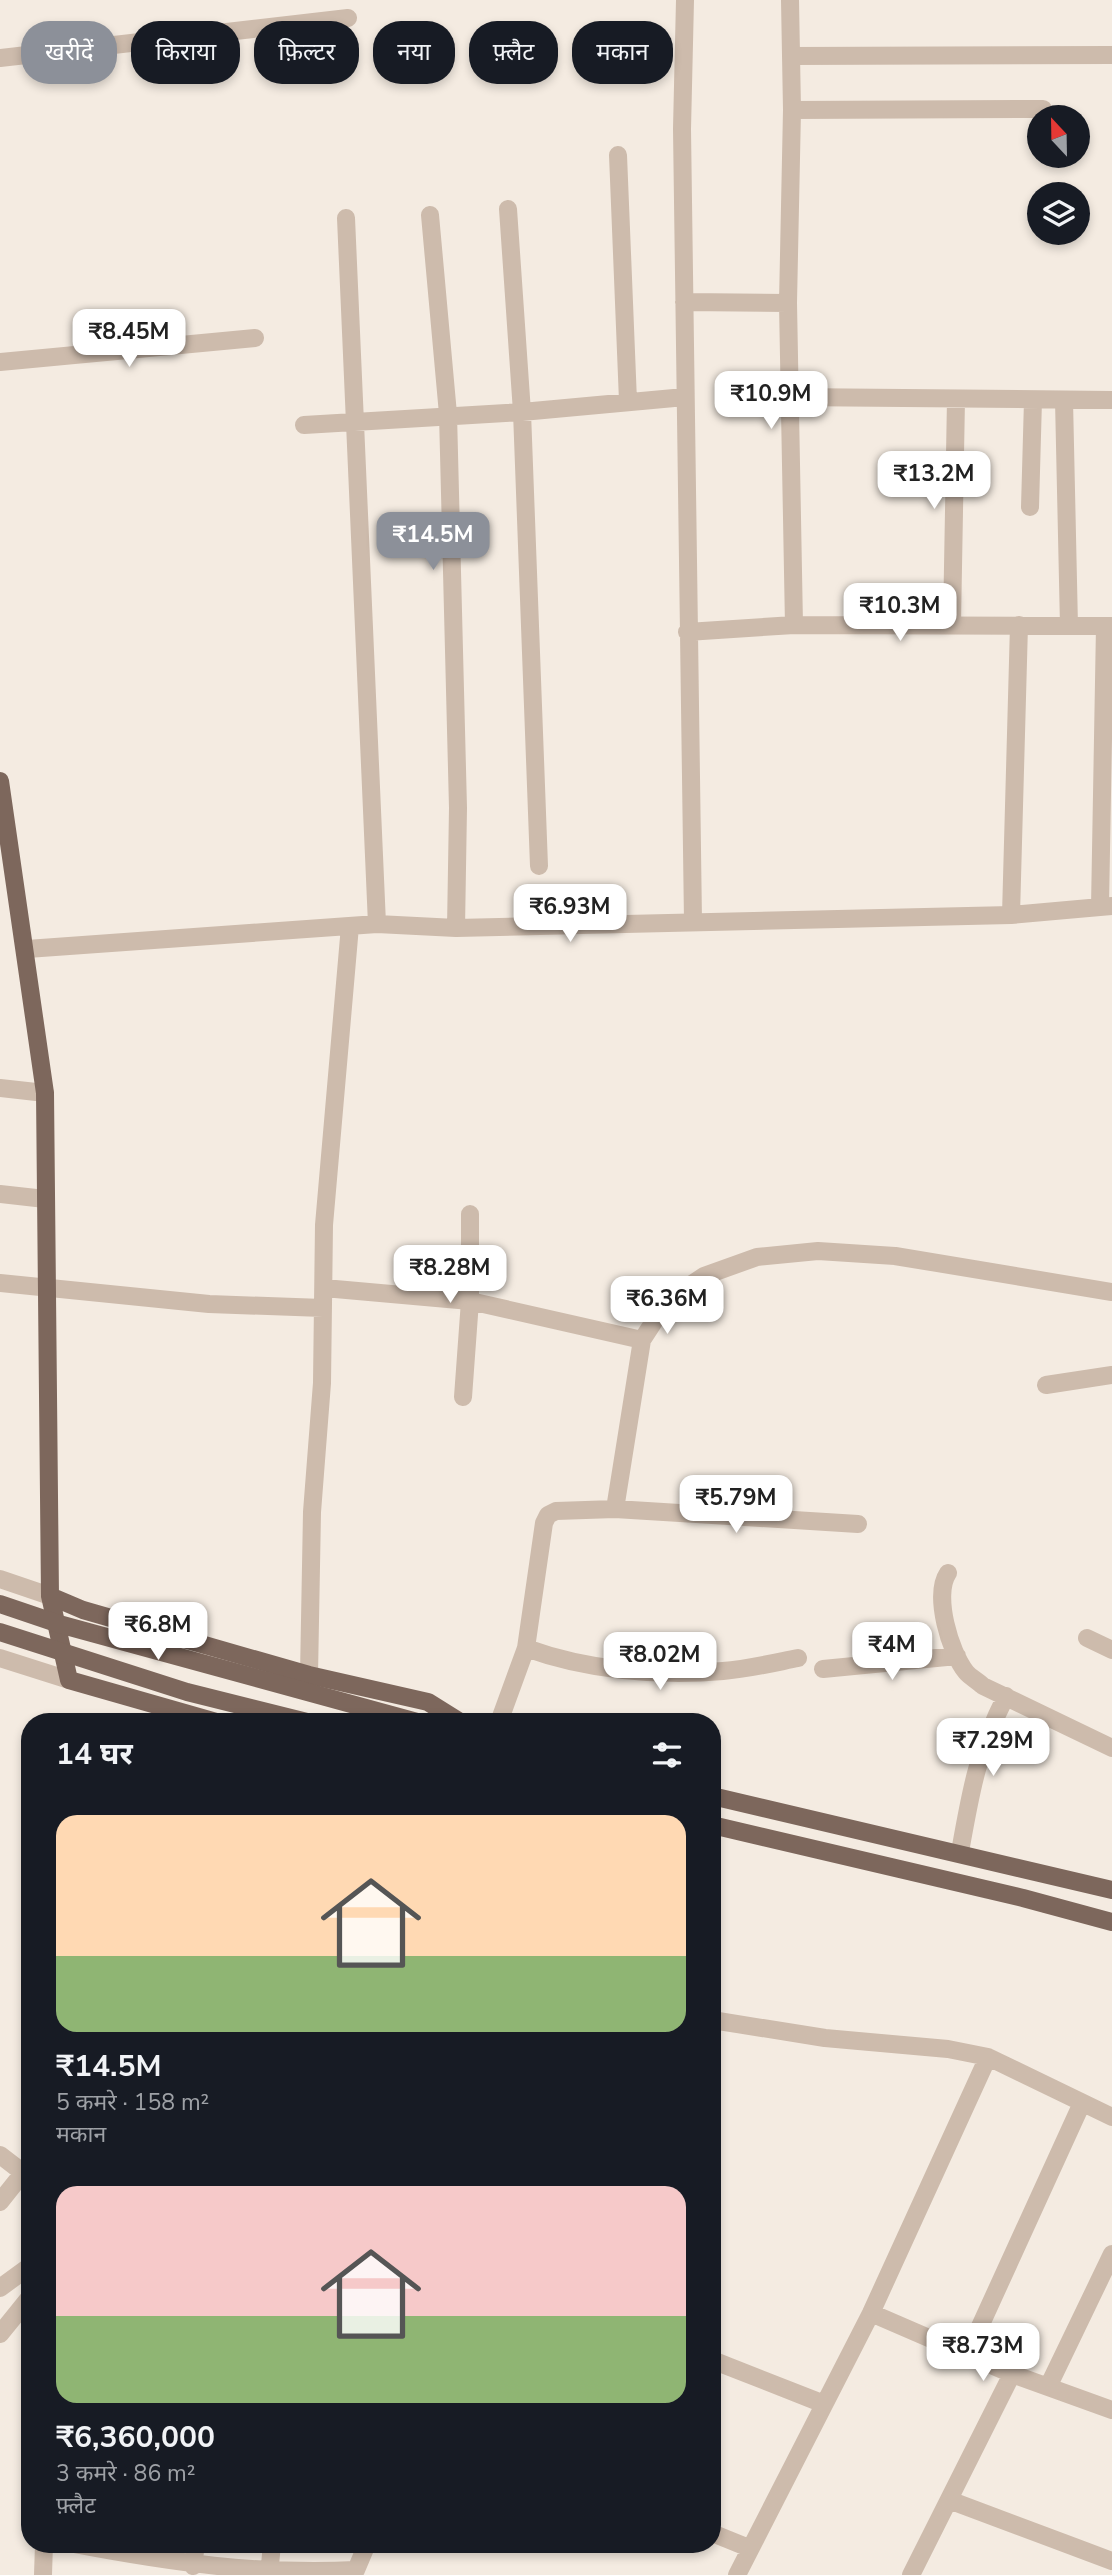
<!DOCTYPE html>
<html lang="hi">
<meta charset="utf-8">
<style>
body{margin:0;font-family:"Nunito Sans","Noto Sans Devanagari",sans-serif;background:#20242c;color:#f1f3f6;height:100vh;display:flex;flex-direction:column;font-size:26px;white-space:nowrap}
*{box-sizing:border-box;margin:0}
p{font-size:23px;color:#9ea1a6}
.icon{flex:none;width:38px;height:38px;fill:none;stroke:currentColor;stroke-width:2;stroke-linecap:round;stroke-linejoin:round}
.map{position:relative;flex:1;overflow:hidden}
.side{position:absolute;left:21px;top:1713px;width:700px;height:840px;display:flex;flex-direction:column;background:#171b24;border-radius:28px;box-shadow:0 4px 10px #0003}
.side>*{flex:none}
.top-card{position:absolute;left:21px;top:21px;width:700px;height:63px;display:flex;gap:14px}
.needle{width:46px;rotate:338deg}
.controls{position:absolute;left:1027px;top:105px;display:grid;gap:14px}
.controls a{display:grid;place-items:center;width:63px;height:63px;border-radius:50%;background:#171b24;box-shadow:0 4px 10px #0003;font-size:35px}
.price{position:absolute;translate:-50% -60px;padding:0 16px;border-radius:14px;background:#fff;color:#222;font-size:23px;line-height:46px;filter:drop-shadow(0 2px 4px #0008)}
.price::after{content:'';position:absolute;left:50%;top:42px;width:21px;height:16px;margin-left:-10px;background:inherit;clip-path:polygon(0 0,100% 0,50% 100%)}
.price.active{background:#8c9099;color:#fff}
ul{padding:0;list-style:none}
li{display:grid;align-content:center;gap:14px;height:371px;padding:0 35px}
li span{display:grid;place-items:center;height:217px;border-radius:21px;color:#555}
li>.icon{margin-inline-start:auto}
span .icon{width:126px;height:126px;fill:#fffc;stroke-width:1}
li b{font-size:30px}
h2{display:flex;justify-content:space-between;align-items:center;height:84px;padding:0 35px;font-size:30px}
.chip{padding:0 24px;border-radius:28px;background:#171b24;box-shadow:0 4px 10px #0003;font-size:24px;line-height:63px}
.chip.active{background:#8c9099;color:#fff}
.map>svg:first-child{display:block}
</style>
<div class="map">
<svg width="1112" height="2575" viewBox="0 0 1112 2575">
<rect width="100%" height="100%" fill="#f4ebe1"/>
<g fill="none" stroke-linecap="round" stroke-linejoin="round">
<path stroke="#cdbbac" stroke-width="18" d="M685,0L682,129L693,921
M791,56L1112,55
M0,58L348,18
M792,110L1043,109
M618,155L628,401
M508,209L522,412L539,866
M430,215L448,414L458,808L456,928
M346,218L377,924
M684,302L788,303L794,625
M788,303L792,110L790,0
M0,362L255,338
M790,397L1112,400
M1064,400L1069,626
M304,425L522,412L685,397
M1030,507L1033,400
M952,623L956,399
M687,632L794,625L1112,626
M1100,907L1105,626
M1011,915L1019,625
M27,949L377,924L456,928L1011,915L1112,906
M0,1088L45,1093
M0,1194L45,1199
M0,1283L209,1304L323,1308
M324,1288L470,1301L642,1340
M1046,1385L1112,1375
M463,1397L470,1301V1214
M615,1509L858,1524
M948,1573C933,1595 950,1652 966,1672C970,1677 978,1681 983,1686L1112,1748
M0,1579L50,1596
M1087,1638L1112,1650
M526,1648C586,1670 660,1677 723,1671C748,1669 773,1663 798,1658
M0,1658L69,1680
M823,1669L957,1656
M309,1675L312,1512L322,1383L324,1225L350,926
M499,1722L526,1648L544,1523L548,1515L556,1511L615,1509L642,1340L668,1300L704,1276L757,1257L818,1251L895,1256L1112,1292
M960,1852C971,1790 977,1753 1006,1696
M712,2020L825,2038L948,2049L988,2057L1112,2117
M0,2155L30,2178
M0,2202L23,2173
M0,2288L30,2266
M871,2313L1012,2374L1112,2410
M0,2334L30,2297
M967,2355L1082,2103
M712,2360L824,2404
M1048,2387L1112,2254
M949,2500L1112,2561
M712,2533L749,2548
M74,2544C169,2562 258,2575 356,2570L367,2544
M193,2566L196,2544
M43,2575L44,2544
M269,2575L272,2544
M737,2575L871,2313L988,2057
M911,2575L1012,2374"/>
<path stroke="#7d675c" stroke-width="18" d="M0,781L45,1093L50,1596L69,1680L216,1722
M50,1596L83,1610L309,1675L428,1702L460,1722
M712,1796L1112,1890
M712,1825L1023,1898L1112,1922"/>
<path stroke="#7d675c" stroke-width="18" d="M0,1604L59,1624L417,1722
M0,1632L187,1692L307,1722"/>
</g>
</svg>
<div class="controls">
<a><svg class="needle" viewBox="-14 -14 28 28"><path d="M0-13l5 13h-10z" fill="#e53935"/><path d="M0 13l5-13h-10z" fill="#9ea1a6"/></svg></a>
<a><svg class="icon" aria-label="layers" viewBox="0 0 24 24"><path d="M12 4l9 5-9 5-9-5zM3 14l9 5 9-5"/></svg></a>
</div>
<b class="price" style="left:129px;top:369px">₹8.45M</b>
<b class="price" style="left:771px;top:431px">₹10.9M</b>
<b class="price" style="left:934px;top:511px">₹13.2M</b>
<b class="price active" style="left:433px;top:572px">₹14.5M</b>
<b class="price" style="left:900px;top:643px">₹10.3M</b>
<b class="price" style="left:570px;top:944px">₹6.93M</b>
<b class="price" style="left:450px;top:1305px">₹8.28M</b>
<b class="price" style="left:667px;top:1336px">₹6.36M</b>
<b class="price" style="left:736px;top:1535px">₹5.79M</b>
<b class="price" style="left:158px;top:1662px">₹6.8M</b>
<b class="price" style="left:892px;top:1682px">₹4M</b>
<b class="price" style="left:660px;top:1692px">₹8.02M</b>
<b class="price" style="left:993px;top:1778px">₹7.29M</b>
<b class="price" style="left:983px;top:2383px">₹8.73M</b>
<div class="top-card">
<a class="chip active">खरीदें</a>
<a class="chip">किराया</a>
<a class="chip">फ़िल्टर</a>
<a class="chip">नया</a>
<a class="chip">फ़्लैट</a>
<a class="chip">मकान</a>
</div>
<section class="side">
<h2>14 घर<svg class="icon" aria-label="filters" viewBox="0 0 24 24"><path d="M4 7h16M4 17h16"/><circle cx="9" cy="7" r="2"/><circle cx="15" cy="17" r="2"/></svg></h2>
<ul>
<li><span style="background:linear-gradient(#ffd9b3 65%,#8fb573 0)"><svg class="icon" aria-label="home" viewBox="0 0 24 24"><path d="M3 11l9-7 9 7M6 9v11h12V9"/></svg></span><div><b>₹14.5M</b><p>5 कमरे · 158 m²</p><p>मकान</p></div></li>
<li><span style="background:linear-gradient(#f6c9c9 60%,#8fb573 0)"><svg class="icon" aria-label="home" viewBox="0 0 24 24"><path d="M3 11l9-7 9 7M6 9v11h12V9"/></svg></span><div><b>₹6,360,000</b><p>3 कमरे · 86 m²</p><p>फ़्लैट</p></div></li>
</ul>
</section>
</div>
